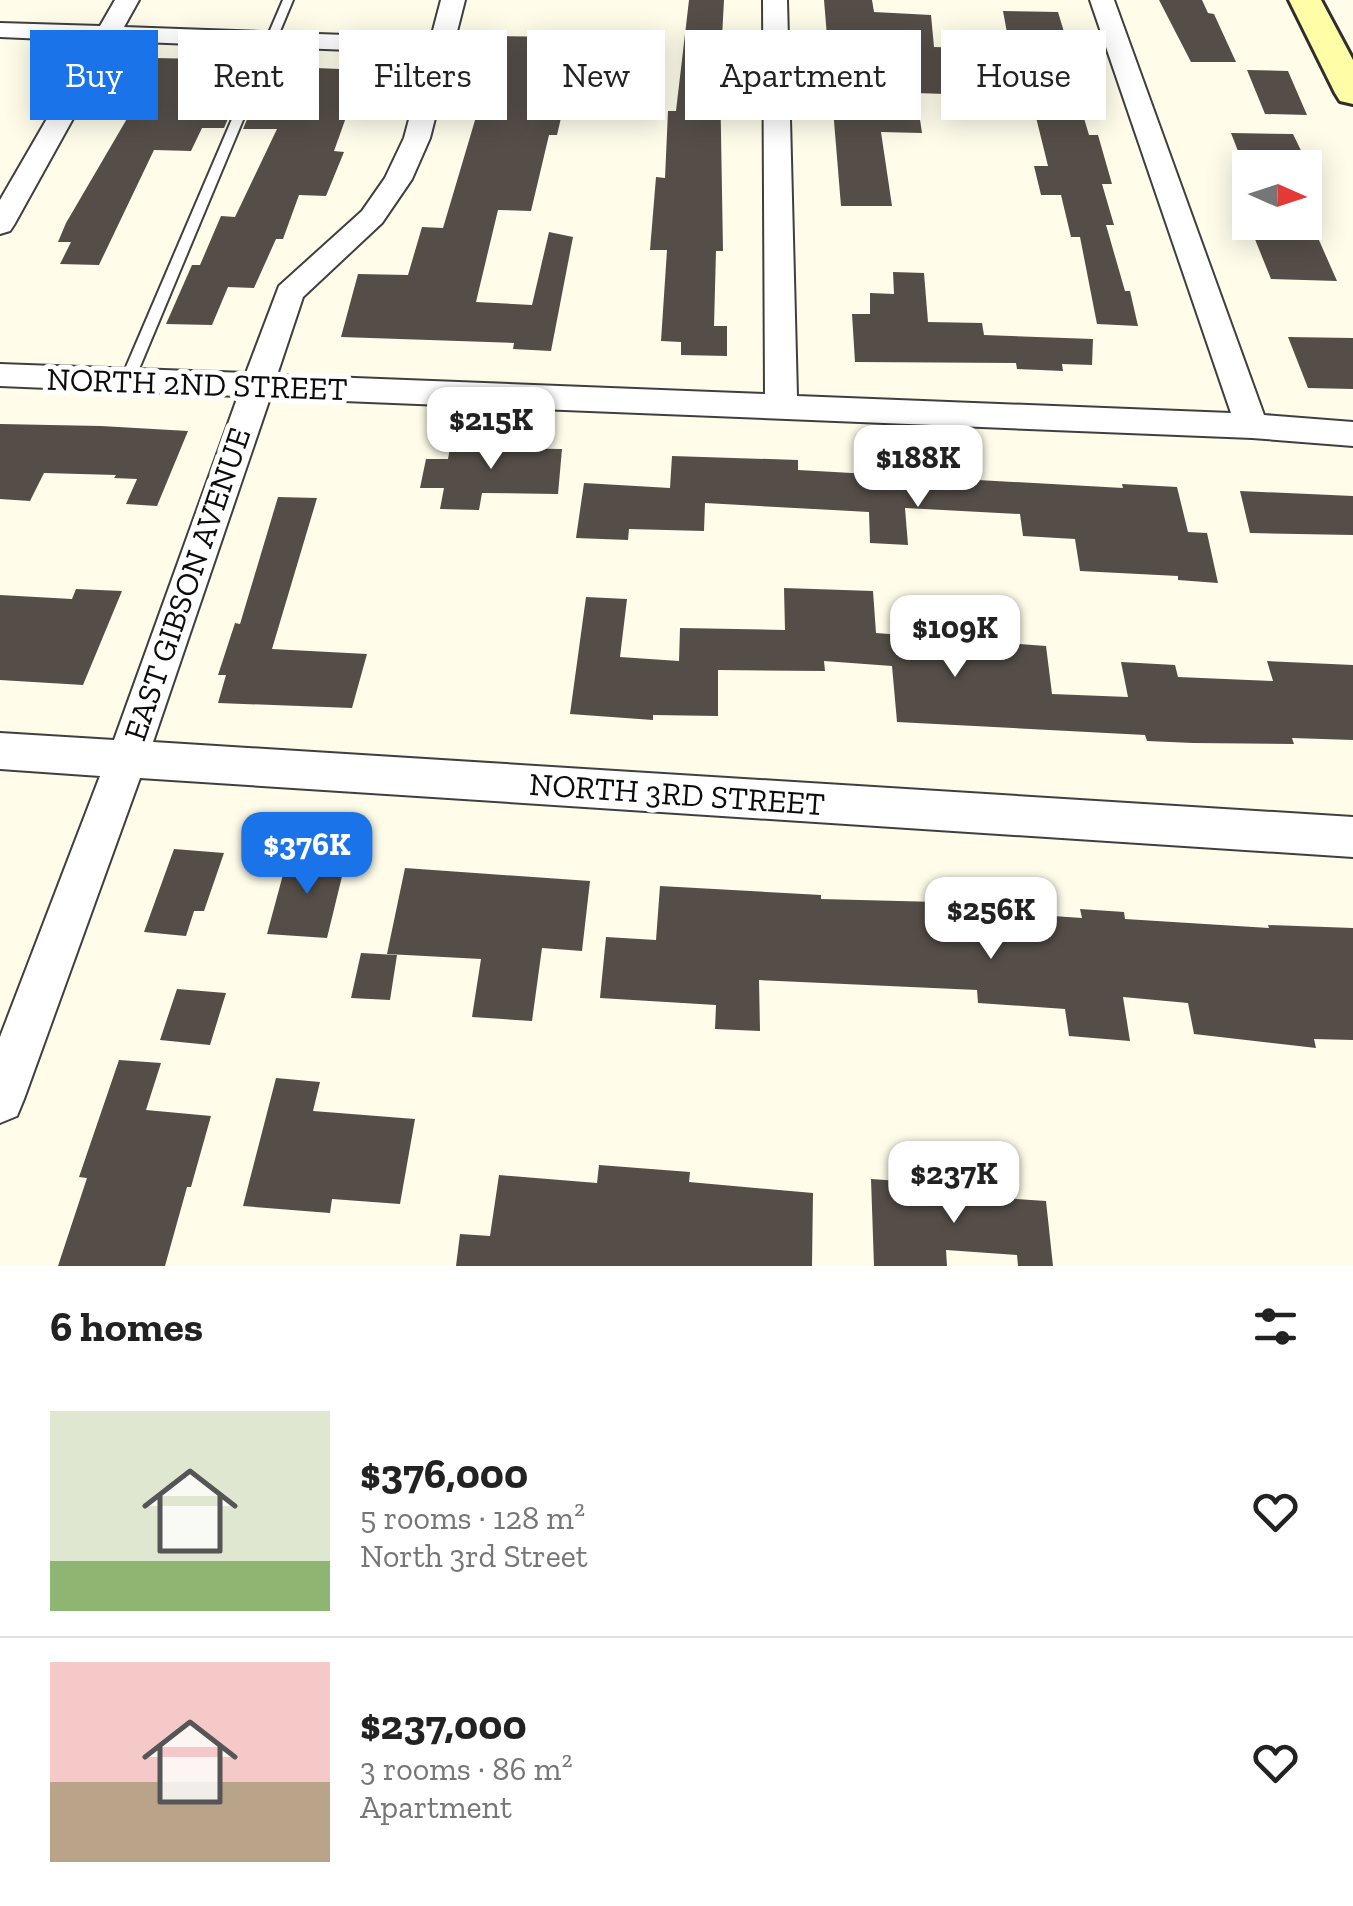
<!DOCTYPE html>
<meta charset="utf-8">
<style>
body{margin:0;font-family:"Zilla Slab",serif;background:#f6f6f6;color:#222;height:100vh;display:flex;flex-direction:column;font-size:38px;white-space:nowrap}
*{box-sizing:border-box;margin:0}
p{font-size:32px;color:#767676}
.icon{flex:none;width:55px;height:55px;fill:none;stroke:currentColor;stroke-width:2;stroke-linecap:round;stroke-linejoin:round}
.map{position:relative;height:1266px;overflow:hidden}
.panel{display:flex;flex-direction:column;background:#fff;flex:1}
.panel>*{flex:none}
.banner{position:absolute;left:30px;top:30px;width:1295px;height:90px;display:flex;gap:20px}
.needle{width:65px;rotate:93deg}
.controls{position:absolute;left:1232px;top:150px;display:grid;gap:20px}
.controls a{display:grid;place-items:center;width:90px;height:90px;border-radius:0px;background:#fff;box-shadow:0 5px 25px #0003;font-size:50px}
.price{position:absolute;translate:-50% -85px;padding:0 22px;border-radius:20px;background:#fff;color:#222;font-size:32px;line-height:65px;filter:drop-shadow(0 2px 5px #0008)}
.price::after{content:'';position:absolute;left:50%;top:60px;width:30px;height:22px;margin-left:-15px;background:inherit;clip-path:polygon(0 0,100% 0,50% 100%)}
.price.on{background:#1a73e8;color:#fff}
ul{padding:0;list-style:none}
li{display:flex;align-items:center;gap:30px;height:250px;padding:0 50px}
li+li{border-top:2px solid #e0e0e0}
li span{display:grid;place-items:center;flex:none;width:280px;height:200px;border-radius:0px;color:#555}
li>.icon{margin-inline-start:auto}
span .icon{width:120px;height:120px;fill:#fffc;stroke-width:1}
li b{font-size:42px}
h2{display:flex;justify-content:space-between;align-items:center;height:120px;padding:0 50px;font-size:42px}
.chip{padding:0 35px;border-radius:0px;background:#fff;box-shadow:0 5px 25px #0003;font-size:35px;line-height:90px}
.chip.on{background:#1a73e8;color:#fff}
.map>svg:first-child{display:block}
</style>
<div class="map">
<svg width="1353" height="1266" viewBox="0 0 1353 1266">
<rect width="100%" height="100%" fill="#fffdea"/>
<path fill="#554e48" d="M689,0H724L720,75L723,251H716L714,326H727V356L681,355V342L661,341L667,250H650L656,177L665,178L668,111H676Z
M824,0H872L874,12L931,15L934,47L1004,49L1002,38H1008L1003,11L1058,12L1074,65H1068L1089,135H1098L1112,184H1102L1114,225H1106L1125,291H1130L1138,326L1097,324L1080,237H1071L1061,195H1041L1034,166H1048L1031,97L916,93L922,133L881,132L892,206H841Z
M1159,0H1202L1208,13L1214,14L1236,62H1191Z
M500,36L564,37L552,105H564L557,135H549L531,211L498,210L476,302L532,305L549,232L573,237L551,351L513,349L514,343L341,337L358,274L408,275L422,227L443,228Z
M154,58L250,60L247,65H251L224,128H202L191,151L154,150L99,265L60,264L71,242H58L66,223L135,105H129Z
M269,66L363,70L334,151L344,152L326,196L299,195L283,239H276L254,288L228,287L212,325L166,324L192,265H200L221,216L235,217L277,129H243Z
M1247,70L1288,71L1307,115L1265,114Z
M1231,133L1293,134L1308,165L1243,164Z
M1248,222H1311L1337,281L1271,279Z
M893,272L924,273L928,322L982,323L984,335L1093,339L1092,365L1062,364L1063,371L1017,369L1016,363L855,362L852,314H870V293L894,294Z
M1288,337L1353,338V389L1308,388Z
M0,424L101,426L188,431L157,506L126,504L137,479L114,478L116,475L44,473L30,501L0,499Z
M452,437L491,438L489,448L562,449L558,494L482,493L479,510L440,509L444,488H420L426,459H448Z
M672,456L798,460V470L1123,488L1122,484L1177,487L1188,532L1207,533L1218,583L1178,580V576L1080,571L1075,539L1023,536L1020,514L905,508L908,545L870,543L869,512L705,503L704,531L629,529L628,540L576,538L584,483L670,488Z
M1240,491L1353,496V535L1250,533Z
M278,497L317,498L272,649L367,654L352,708L218,703L226,675H218L235,623L240,624Z
M784,588L873,591L876,633L1046,646L1052,694L1128,697L1121,662L1175,665L1178,677L1273,681L1267,661L1353,665V740L1292,738L1294,744L1193,743L1147,741L1145,735L897,722L892,666L824,661L825,671L718,670V716L653,715V720L570,714L586,597L627,599L620,657L679,661L680,628L785,630Z
M76,589L122,591L83,685L0,680V595L72,599Z
M174,849L224,853L204,911H194L186,936L144,932Z
M288,856L346,860L327,938L267,934Z
M405,868L590,881L582,951L542,948L532,1021L472,1017L481,959L387,954Z
M660,886L821,895V899L938,902V908L1082,918L1080,909L1124,912L1125,919L1269,928L1268,925L1353,928V1040L1314,1039L1316,1048L1194,1034L1188,1003L1123,997L1130,1041L1069,1036L1065,1009L978,1003L977,990L759,980L760,1031L715,1029L716,1005L600,998L606,937L656,940Z
M361,953L397,955L390,1000L351,998Z
M177,989L226,993L210,1045L160,1040Z
M119,1060L161,1063L146,1110L211,1116L191,1187H187L165,1266H58L87,1178L79,1177Z
M276,1078L320,1082L313,1111L415,1119L400,1204L332,1199L330,1213L243,1206Z
M599,1165L690,1172L689,1182L813,1193L812,1266H456L460,1234L490,1236L499,1175L597,1183Z
M871,1179L942,1184L943,1194L1046,1201L1053,1266H1018L1017,1255L946,1250L947,1266H874Z"/>
<g fill="none" stroke-linecap="round" stroke-linejoin="round">
<defs>
<path id="service" d="M283,0H293L134,381L132,385H122L120,381Z"/>
<path id="minor" d="M115,0H139L124,27L431,38L441,0H465L430,138L412,179L382,223L303,297L277,375L765,394L763,0H787L797,396L1231,413L1090,0H1114L1264,415L1353,422V446L1252,438L270,398L153,742L1353,817V857L140,778L24,1099L17,1116L0,1123V1037L100,776L0,769V733L114,740L238,396L0,386V364L246,373L279,286L362,211L385,178L404,138L427,53L116,41L14,225L10,231L0,234V200L92,41L0,37V23L100,26Z"/>
<path id="secondary" d="M1289,0H1321L1353,60V104L1340,101L1335,93Z"/>
</defs>
<use href="#service" stroke="#3f3f3f" stroke-width="4"/>
<use href="#minor" stroke="#3f3f3f" stroke-width="4"/>
<use href="#secondary" stroke="#2e2e2e" stroke-width="6"/>
<use href="#service" fill="#fff" fill-rule="evenodd"/>
<use href="#minor" fill="#fff" fill-rule="evenodd"/>
<use href="#secondary" fill="#fffda5" fill-rule="evenodd"/>
</g>
<g text-anchor="middle" stroke-width="10" stroke-linejoin="round" paint-order="stroke">
<g font-size="32" fill="#0c0c0c" stroke="#fff">
<text transform="translate(197 384) rotate(2)" y="11">NORTH 2ND STREET</text>
<text transform="translate(187 584) rotate(-71)" y="11">EAST GIBSON AVENUE</text>
<text transform="translate(677 794) rotate(4)" y="11">NORTH 3RD STREET</text>
</g>
</g>
</svg>
<div class="controls">
<a><svg class="needle" viewBox="-14 -14 28 28"><path d="M0-13l5 13h-10z" fill="#e53935"/><path d="M0 13l5-13h-10z" fill="#767676"/></svg></a>
</div>
<b class="price" style="left:491px;top:472px">$215K</b>
<b class="price" style="left:918px;top:510px">$188K</b>
<b class="price" style="left:955px;top:680px">$109K</b>
<b class="price on" style="left:307px;top:897px">$376K</b>
<b class="price" style="left:991px;top:962px">$256K</b>
<b class="price" style="left:954px;top:1226px">$237K</b>
<div class="banner">
<a class="chip on">Buy</a>
<a class="chip">Rent</a>
<a class="chip">Filters</a>
<a class="chip">New</a>
<a class="chip">Apartment</a>
<a class="chip">House</a>
</div>
</div>
<section class="panel">
<h2>6 homes<svg class="icon" aria-label="filters" viewBox="0 0 24 24"><path d="M4 7h16M4 17h16"/><circle cx="9" cy="7" r="2"/><circle cx="15" cy="17" r="2"/></svg></h2>
<ul>
<li><span style="background:linear-gradient(#dfe7d0 75%,#8fb573 0)"><svg class="icon" aria-label="home" viewBox="0 0 24 24"><path d="M3 11l9-7 9 7M6 9v11h12V9"/></svg></span><div><b>$376,000</b><p>5 rooms · 128 m²</p><p>North 3rd Street</p></div><svg class="icon" aria-label="heart" viewBox="0 0 24 24"><path d="M12 20l-8-8c-3-5 5-10 8-4 3-6 11-1 8 4z"/></svg></li>
<li><span style="background:linear-gradient(#f6c9c9 60%,#b9a48a 0)"><svg class="icon" aria-label="home" viewBox="0 0 24 24"><path d="M3 11l9-7 9 7M6 9v11h12V9"/></svg></span><div><b>$237,000</b><p>3 rooms · 86 m²</p><p>Apartment</p></div><svg class="icon" aria-label="heart" viewBox="0 0 24 24"><path d="M12 20l-8-8c-3-5 5-10 8-4 3-6 11-1 8 4z"/></svg></li>
</ul>
</section>
